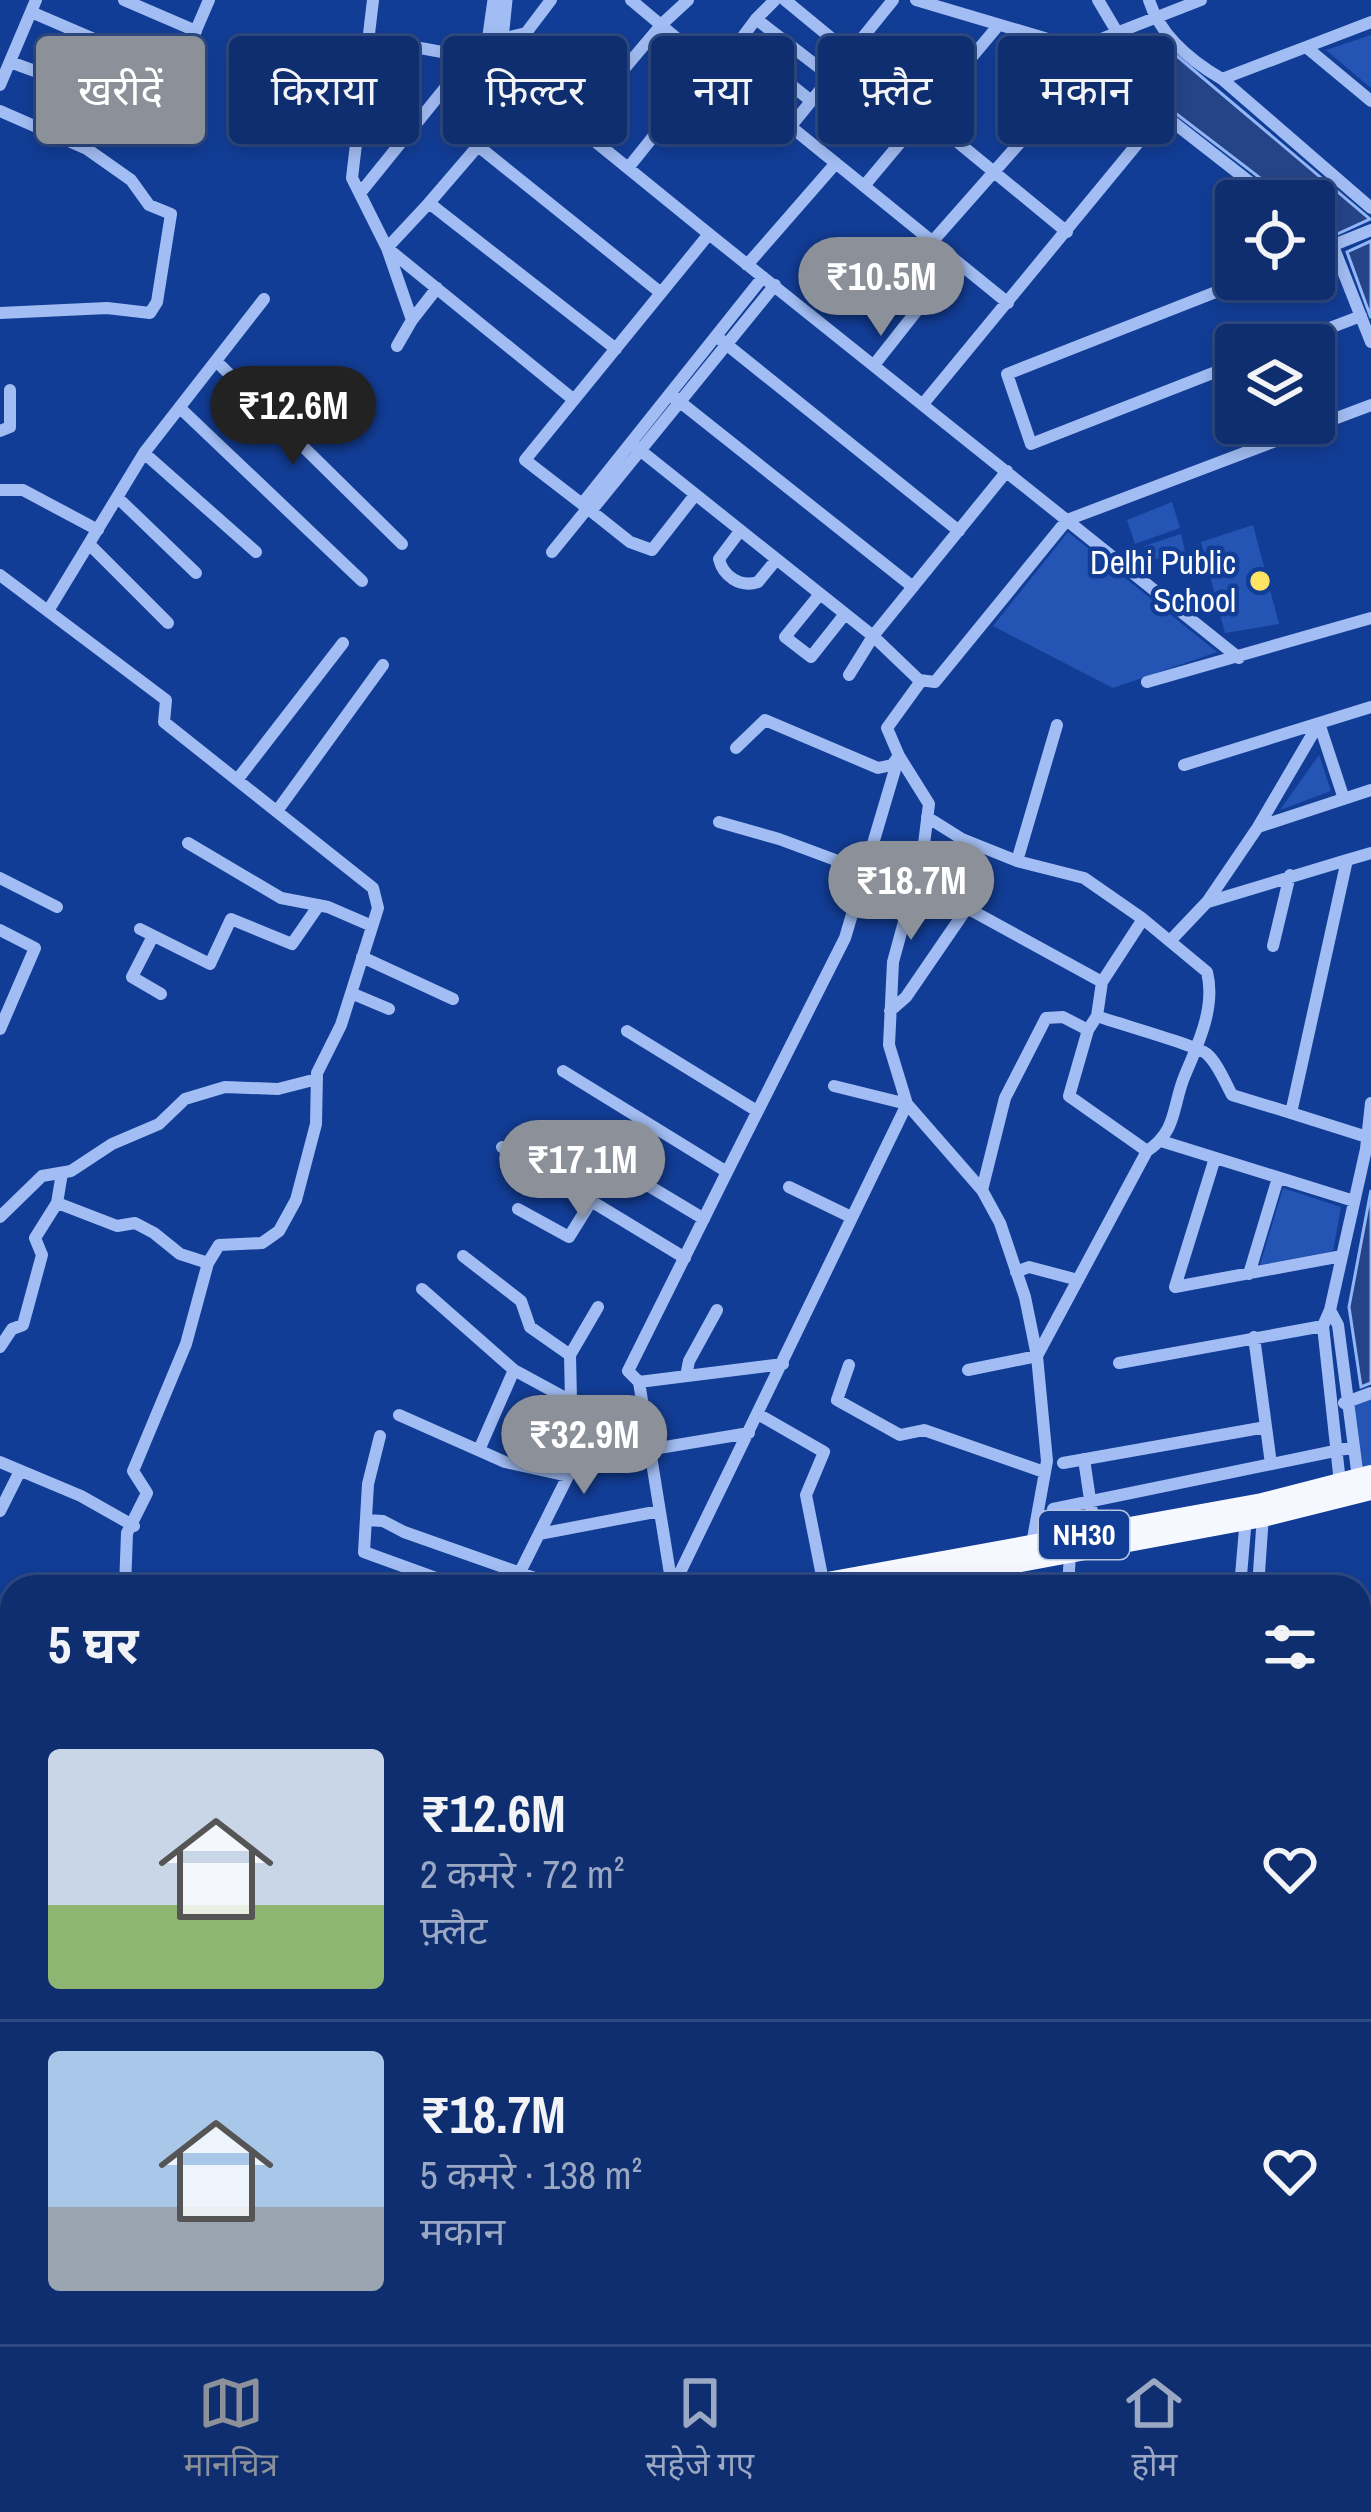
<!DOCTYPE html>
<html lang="hi">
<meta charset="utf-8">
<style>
body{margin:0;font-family:"Archivo Narrow","Noto Sans Devanagari",sans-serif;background:#173675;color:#f1f3f6;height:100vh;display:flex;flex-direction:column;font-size:45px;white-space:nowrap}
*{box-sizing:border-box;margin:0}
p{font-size:39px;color:#9ba8c3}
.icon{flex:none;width:66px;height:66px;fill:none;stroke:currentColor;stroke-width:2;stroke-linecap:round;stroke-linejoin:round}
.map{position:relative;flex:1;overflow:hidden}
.drawer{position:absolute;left:0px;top:1575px;width:1371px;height:771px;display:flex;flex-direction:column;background:#0e2e70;border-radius:36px 36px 0 0;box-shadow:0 6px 18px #0003,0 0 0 3px #2e4a83}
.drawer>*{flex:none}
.guide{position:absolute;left:36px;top:36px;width:1299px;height:108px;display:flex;gap:24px}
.buttons{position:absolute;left:1215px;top:180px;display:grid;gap:24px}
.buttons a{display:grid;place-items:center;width:120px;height:120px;border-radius:12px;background:#0e2e70;box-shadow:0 6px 18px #0003,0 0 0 3px #2e4a83;font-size:60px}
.price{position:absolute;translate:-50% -102px;padding:0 27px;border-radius:42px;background:#8c9099;color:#fff;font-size:39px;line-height:78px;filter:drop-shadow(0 3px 6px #0008)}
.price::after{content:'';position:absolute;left:50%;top:72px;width:36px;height:27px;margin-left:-18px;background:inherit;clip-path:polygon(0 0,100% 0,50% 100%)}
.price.on{background:#222;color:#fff}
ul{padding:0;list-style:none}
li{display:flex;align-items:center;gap:36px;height:300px;padding:0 48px}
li+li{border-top:3px solid #2e4a83}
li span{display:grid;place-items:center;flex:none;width:336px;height:240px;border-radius:12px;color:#555}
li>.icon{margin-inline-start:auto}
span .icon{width:144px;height:144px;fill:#fffc;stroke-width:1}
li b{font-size:51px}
h2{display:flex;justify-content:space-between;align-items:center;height:144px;padding:0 48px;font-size:51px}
.chip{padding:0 42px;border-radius:12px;background:#0e2e70;box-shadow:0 6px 18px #0003,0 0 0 3px #2e4a83;font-size:42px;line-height:108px}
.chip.on{background:#8c9099;color:#fff}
.tab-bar{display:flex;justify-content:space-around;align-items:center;height:168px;border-top:3px solid #2e4a83;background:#0e2e70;font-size:33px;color:#9ba8c3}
.tab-bar a{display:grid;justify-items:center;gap:6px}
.tab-bar .on{color:#8c9099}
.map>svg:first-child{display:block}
</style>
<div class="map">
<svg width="1371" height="2344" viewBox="0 0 1371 2344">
<rect width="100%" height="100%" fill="#123d96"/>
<path fill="#2455b5" d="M1371,35V88L1326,50Z
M1172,502L1180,528L1135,544L1127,520Z
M1253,525L1279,624L1225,633L1201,542Z
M1068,532L1217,652L1113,688L993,626Z
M1181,534L1185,551L1149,561L1144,546Z
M1319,755L1331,791L1280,810Z
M1283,1188L1341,1207L1333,1251L1260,1265Z
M1371,1399V1470L1362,1473L1353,1405Z
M419,2334H652L653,2344H421Z"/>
<path fill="#254488" stroke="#93b6f6" stroke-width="3" d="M1152,35L1370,219L1335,235L1314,219V201H1290L1097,53Z
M1371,241V318L1347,252Z
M1371,1190V1383L1361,1387L1349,1307Z"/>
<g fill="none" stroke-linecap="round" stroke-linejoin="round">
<path stroke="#a2bdf3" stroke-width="12" d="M124,0L196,31
M373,0L352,178L387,248L412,320L437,288
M631,0L710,66
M785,0L1067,232
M916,0L1078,48L1201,0
M1098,0L1117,32
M1149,0C1160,36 1191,61 1222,79
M31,12L178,75
M756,19L830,76
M997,27L864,186L1008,303
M370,39L470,57L494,52L527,86L709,234L1239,658
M501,39L526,33L551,0
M1306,47L1371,22
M1078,48L1274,201
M761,61L810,100
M10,62L159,116L209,0
M717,71L756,19L775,0
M0,85L36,0
M527,86L478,146L661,293
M1371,101L1306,47L1222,79L1371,208
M0,111L87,149L131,180L149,205L171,214L157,302L150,313L107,308L0,313
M576,126L662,24L688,0
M791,126L893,0
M478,146L429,203L616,349
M628,168L710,66L743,88L864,186
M361,192L470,57
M429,203L387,248L574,400
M1314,231L1333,246L1371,342
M709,234L525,460L582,504L763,277
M932,242L1023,139L1087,55
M1314,253L1371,230
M747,265L836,163
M716,336L959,531
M1285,345L1361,316
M397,346L412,320
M216,361L402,544
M1236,364L1031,444L1007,374L1249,279
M874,365L956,261
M670,394L913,587
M923,404L1161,115
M180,408L362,581
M0,431L10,427V390
M631,443L873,636L1007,471
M144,453L256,552
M0,490H23L98,530
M118,498L196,573
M582,504L591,511L775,285
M591,511L630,542L652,550L695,495
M740,531L719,559C723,576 740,588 758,582L776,560
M89,544L168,623
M552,552L587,509
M0,575L166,700L164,722L373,888L378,908L341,1025L317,1073L316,1124L296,1200L279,1231L262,1243L219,1245L208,1263L186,1344L133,1471L147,1493L127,1533L125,1587
M820,594L785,637L811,657L845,614
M48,611L144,453L264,299
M873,636L919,680L935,682L1067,520L1371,405
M849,675L872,638
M921,681L887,728L899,756L929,804L923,852L893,962L889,1045L907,1104L982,1190L1000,1223L1025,1297L1037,1356L1047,1461L1032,1544
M1147,682L1371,618
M736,748L765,720L878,768L892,765L898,757
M1184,765L1371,707
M237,780L343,643
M277,811L383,665
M927,817L962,839L1017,861L1084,878L1143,919L1207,972C1216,1007 1198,1044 1185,1075C1172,1105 1178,1131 1147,1151
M719,822L779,839L865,871
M1258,827L1319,723L1344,799
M188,843L281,898L328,907L372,926
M1017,861L1057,725
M918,869L955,892L967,908L1102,982
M0,878L57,907
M858,894L912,892
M1208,902L1347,860
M140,929L210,964L231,919L292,944L319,905
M0,930L35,948L0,1029
M153,936L132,977L161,994
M1170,941L1207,902L1258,827L1371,790
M1273,946L1290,875
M362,957L453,999
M351,993L389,1009
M890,1011L906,997L967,908
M1097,1016C1118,1024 1196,1045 1207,1054C1218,1064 1225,1082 1232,1095L1291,1113L1347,860L1371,853
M627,1031L757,1111
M563,1071L727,1172L628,1371L639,1382
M834,1086L907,1104
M1291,1113L1367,1137
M554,1129L704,1219
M1161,1141L1354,1201
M502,1147L685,1258
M1215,1158L1175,1287L1342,1256
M727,1172L845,938L899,756
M789,1187L851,1217
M982,1190L1005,1098L1046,1018L1063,1017L1088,1030
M60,1204L117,1226L135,1223L154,1233L180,1254L208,1263
M518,1209L569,1237L592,1200
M0,1217L42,1176L71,1171L112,1144L159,1124L185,1099L225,1087L278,1089L317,1079
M463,1256L521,1301L530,1327L570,1355
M1016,1272L1029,1267L1078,1280
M1249,1274L1278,1178
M422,1289L514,1370L571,1401
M1330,1310L1338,1325L1358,1478
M1254,1337L1271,1464
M0,1347L12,1329L23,1325L42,1255L35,1238L57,1203L62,1173
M1119,1363L1323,1326
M849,1365L837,1400L900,1435L924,1430L1044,1472
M968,1370L1037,1356L1147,1151L1069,1096L1088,1030L1097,1016L1102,982L1143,919
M686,1376L689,1361L717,1310
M1344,1403L1371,1393
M758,1414L824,1452L806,1495L823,1581
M399,1415L505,1462L568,1476
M380,1436L368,1484L364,1552L444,1581L447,1587
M479,1450L514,1370
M1084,1459L1095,1533
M584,1460L571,1401L570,1355L598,1307
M0,1462L81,1496L134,1526
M1063,1463L1266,1427
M1340,1483L1323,1326L1330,1310L1366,1149L1371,1103
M1053,1509L1354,1447
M0,1511L20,1471
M660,1511L539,1534L575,1462L749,1433
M367,1520L383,1521L404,1532L560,1587
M519,1574L539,1534
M672,1586L639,1382L783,1364
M673,1587L907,1104
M986,1587L990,1569
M1068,1587L1070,1554
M1240,1587L1246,1517
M1258,1587L1263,1515
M0,1693L12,1688
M0,1724L10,1774
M0,1971L12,1970
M1359,2006L1371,1984
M1359,2024L1371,2027
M0,2043L12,2041
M1359,2098L1371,2100
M0,2107L12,2105
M0,2169L12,2167
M1364,2169L1371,2136
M1359,2246L1371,2245
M0,2283L12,2288
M151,2334L204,2344
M226,2344L333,2334"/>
<path stroke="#a2bdf3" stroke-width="15" d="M494,52L501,39L505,0
M494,52L490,35L495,0
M371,2334L373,2344
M397,2334L398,2344"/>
<path stroke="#f6f8ff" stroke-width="18" d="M794,1587L1262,1502L1371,1474
M891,1587L1263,1518L1371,1491
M0,1776L12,1773
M0,1792L12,1789"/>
</g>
<circle fill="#ffe464" stroke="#123d96" stroke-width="4.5" cx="1260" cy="581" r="12"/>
<g text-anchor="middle" stroke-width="9" stroke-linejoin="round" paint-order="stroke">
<rect fill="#123d96" stroke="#b8c5e0" stroke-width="3" x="1039" y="1511" width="90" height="48" rx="9"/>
<g font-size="30" font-weight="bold" fill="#fff">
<text x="1084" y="1545">NH30</text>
</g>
<g font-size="33" fill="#fff" stroke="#123d96" text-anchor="end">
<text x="1236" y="574">Delhi Public<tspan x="1236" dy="38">School</tspan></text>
</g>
</g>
</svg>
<div class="buttons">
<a><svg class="icon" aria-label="locate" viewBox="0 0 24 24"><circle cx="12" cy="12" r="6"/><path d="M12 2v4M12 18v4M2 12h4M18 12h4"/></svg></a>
<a><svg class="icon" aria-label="layers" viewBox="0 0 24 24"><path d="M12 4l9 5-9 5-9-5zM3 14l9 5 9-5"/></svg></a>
</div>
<b class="price" style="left:881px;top:339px">₹10.5M</b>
<b class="price on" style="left:293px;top:468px">₹12.6M</b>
<b class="price" style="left:911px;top:943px">₹18.7M</b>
<b class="price" style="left:582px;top:1222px">₹17.1M</b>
<b class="price" style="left:584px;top:1497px">₹32.9M</b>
<div class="guide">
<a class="chip on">खरीदें</a>
<a class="chip">किराया</a>
<a class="chip">फ़िल्टर</a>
<a class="chip">नया</a>
<a class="chip">फ़्लैट</a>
<a class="chip">मकान</a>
</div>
<section class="drawer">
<h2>5 घर<svg class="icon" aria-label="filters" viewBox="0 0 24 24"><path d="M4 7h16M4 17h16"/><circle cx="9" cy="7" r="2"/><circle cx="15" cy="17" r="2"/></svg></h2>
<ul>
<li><span style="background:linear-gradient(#c9d6e8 65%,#8fb573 0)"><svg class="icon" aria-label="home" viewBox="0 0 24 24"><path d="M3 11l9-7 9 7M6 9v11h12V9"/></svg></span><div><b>₹12.6M</b><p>2 कमरे · 72 m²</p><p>फ़्लैट</p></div><svg class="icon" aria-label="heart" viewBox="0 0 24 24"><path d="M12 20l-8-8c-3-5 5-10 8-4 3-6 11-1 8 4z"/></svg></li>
<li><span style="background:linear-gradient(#a9c7e8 65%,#9aa5b1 0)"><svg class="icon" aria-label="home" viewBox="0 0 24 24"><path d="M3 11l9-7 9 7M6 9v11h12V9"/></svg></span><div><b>₹18.7M</b><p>5 कमरे · 138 m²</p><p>मकान</p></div><svg class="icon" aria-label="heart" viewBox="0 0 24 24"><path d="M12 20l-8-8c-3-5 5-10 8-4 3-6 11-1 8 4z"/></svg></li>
</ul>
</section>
</div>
<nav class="tab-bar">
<a class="on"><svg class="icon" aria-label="map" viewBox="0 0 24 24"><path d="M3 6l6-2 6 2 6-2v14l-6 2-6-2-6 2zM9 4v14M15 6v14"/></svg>मानचित्र</a>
<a><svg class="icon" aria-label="saved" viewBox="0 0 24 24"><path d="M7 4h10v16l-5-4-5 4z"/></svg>सहेजे गए</a>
<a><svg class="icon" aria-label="home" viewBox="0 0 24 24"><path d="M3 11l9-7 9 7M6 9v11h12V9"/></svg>होम</a>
</nav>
